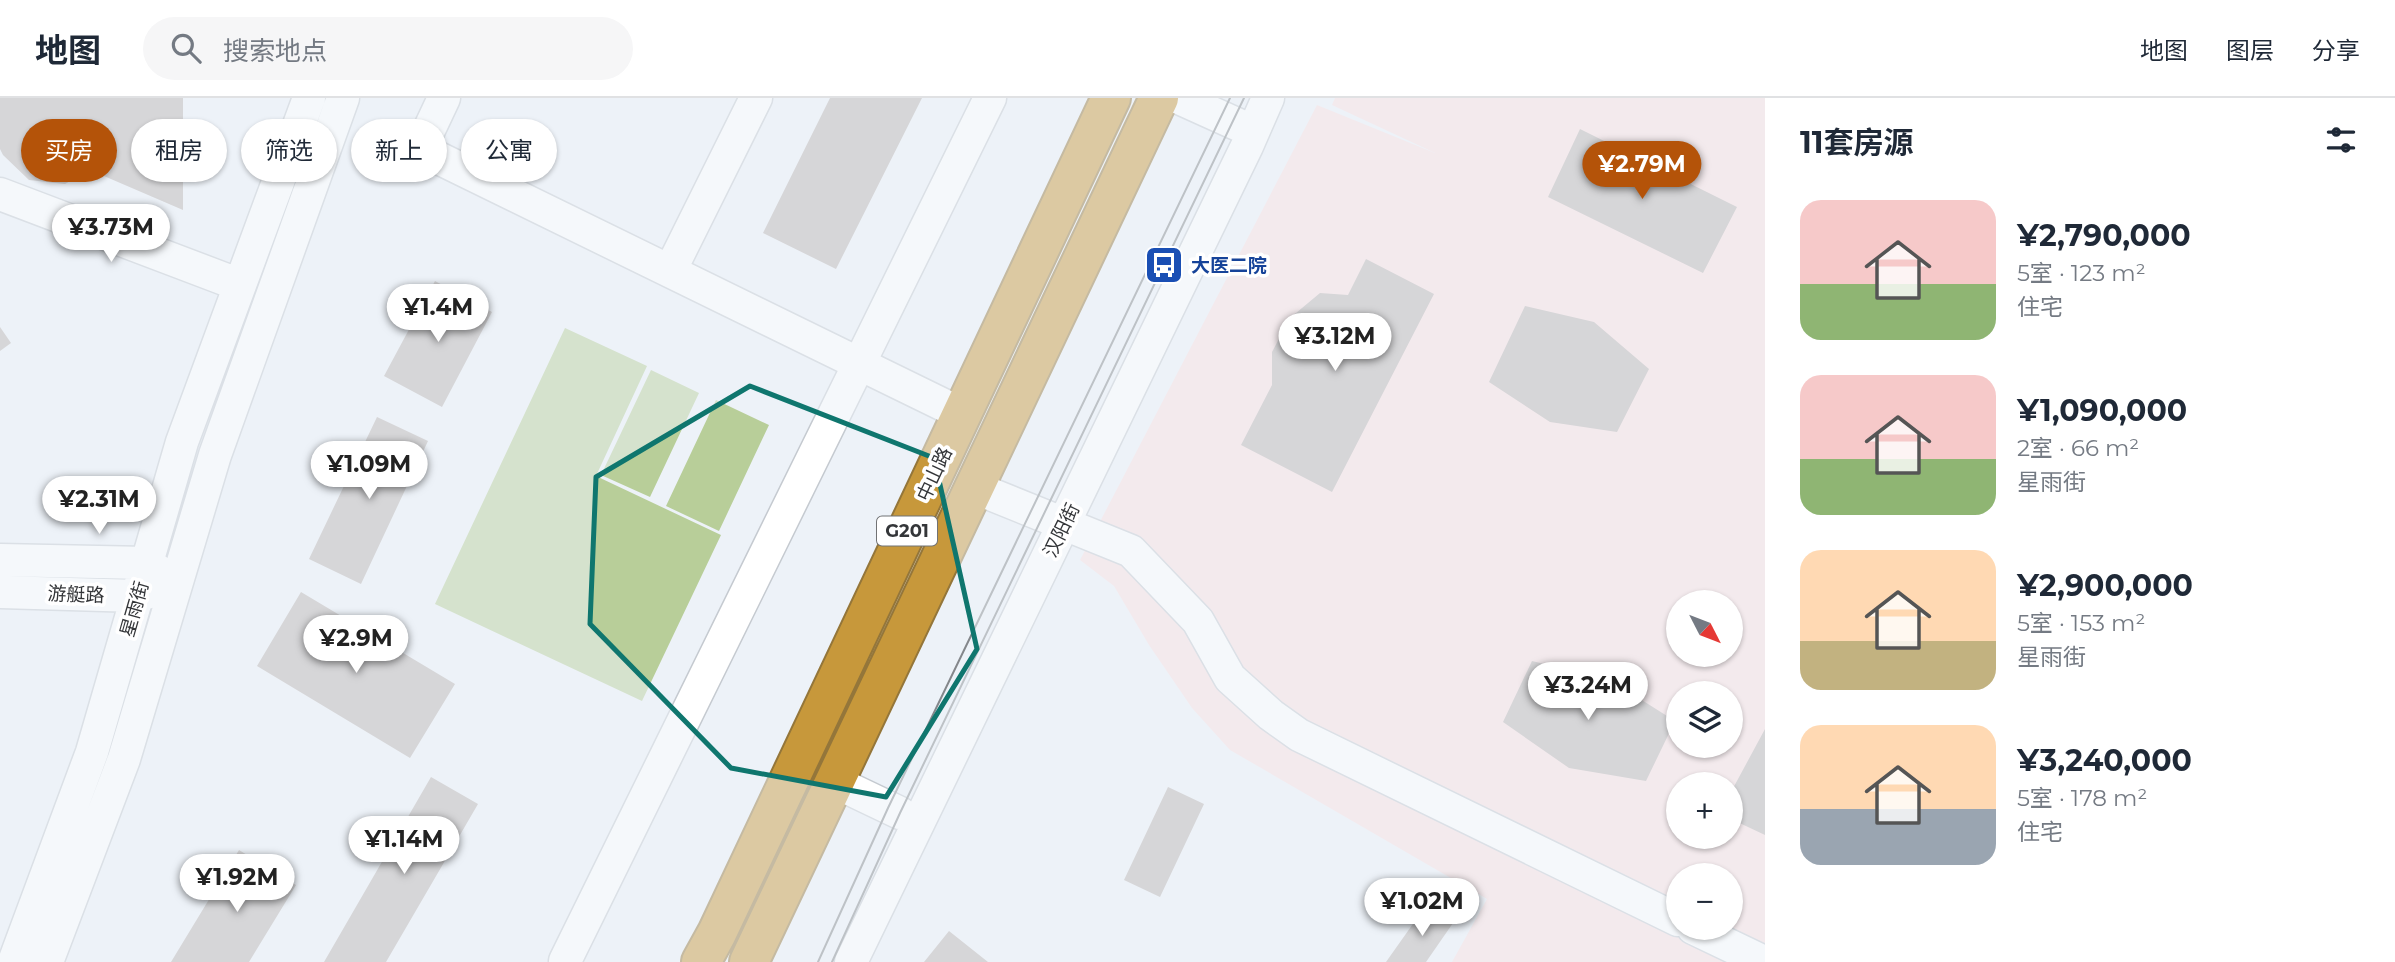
<!DOCTYPE html>
<html lang="zh">
<meta charset="utf-8">
<style>
body{margin:0;font-family:Montserrat,"Noto Sans SC",sans-serif;background:#f6f6f7;color:#1f2937;height:100vh;display:flex;flex-direction:column;font-size:26px;white-space:nowrap}
*{box-sizing:border-box;margin:0}
p{font-size:23px;color:#747a83}
.icon{flex:none;width:38px;height:38px;fill:none;stroke:currentColor;stroke-width:2;stroke-linecap:round;stroke-linejoin:round}
.map{position:relative;flex:1;overflow:hidden}
.details{display:flex;flex-direction:column;background:#fff;width:630px}
.details>*{flex:none}
.top-card{position:absolute;left:21px;top:21px;width:665px;height:63px;display:flex;gap:14px}
.needle{width:46px;rotate:132deg}
.fabs{position:absolute;left:1666px;top:492px;display:grid;gap:14px}
.fabs a{display:grid;place-items:center;width:77px;height:77px;border-radius:50%;background:#fff;box-shadow:0 2px 5px #0004;font-size:35px}
.price{position:absolute;translate:-50% -60px;padding:0 16px;border-radius:24px;background:#fff;color:#222;font-size:23px;line-height:46px;filter:drop-shadow(0 2px 4px #0008)}
.price::after{content:'';position:absolute;left:50%;top:42px;width:21px;height:16px;margin-left:-10px;background:inherit;clip-path:polygon(0 0,100% 0,50% 100%)}
.price.on{background:#b45309;color:#fff}
ul{padding:0;list-style:none}
li{display:flex;align-items:center;gap:21px;height:175px;padding:0 35px}
li span{display:grid;place-items:center;flex:none;width:196px;height:140px;border-radius:21px;color:#555}
li>.icon{margin-inline-start:auto}
span .icon{width:84px;height:84px;fill:#fffc;stroke-width:1}
li b{font-size:30px}
h2{display:flex;justify-content:space-between;align-items:center;height:84px;padding:0 35px;font-size:30px}
.pill{padding:0 24px;border-radius:32px;background:#fff;box-shadow:0 2px 5px #0004;font-size:24px;line-height:63px}
.pill.on{background:#b45309;color:#fff}
header{display:flex;align-items:center;gap:42px;box-sizing:border-box;height:98px;padding:0 35px;background:#fff;border-bottom:2px solid #e0e1e3}
header strong{font-size:33px}
nav{display:flex;gap:38px;margin-inline-start:auto;font-size:24px}
.search{width:490px;height:63px;background:#f6f6f7;display:flex;align-items:center;gap:18px;box-sizing:border-box;padding:0 24px;border-radius:38px;color:#747a83;font-size:26px}
main{display:flex;flex:1;min-height:0}
.map>svg:first-child{display:block}
</style>
<header>
<strong>地图</strong>
<div class="search"><svg class="icon" aria-label="search" viewBox="0 0 24 24"><circle cx="10" cy="10" r="6"/><path d="M15 15l6 6"/></svg>搜索地点</div>
<nav><a>地图</a><a>图层</a><a>分享</a></nav>
</header>
<main>
<div class="map">
<svg width="1765" height="864" viewBox="0 0 1765 864">
<rect width="100%" height="100%" fill="#edf2f8"/>
<path fill="#fbe0e1" fill-rule="evenodd" d="M1335,0H1765V864H1452L1487,801L1230,652L1192,610L1149,547L1114,488L1080,462L1317,7L1435,55L1332,7ZM1678,504H1731V556H1678ZM1678,595H1731V648H1678ZM1678,686H1731V738H1678ZM1678,777H1731V830H1678Z"/>
<path fill="#b8ce99" d="M565,230L647,268L596,378L721,437L642,603L435,506Z
M651,272L699,295L650,399L601,377Z
M716,302L769,327L719,433L666,408Z"/>
<path fill="#bbb3b1" d="M0,0H183V112L90,72L65,86L29,82L3,57L0,51Z
M830,0H922L836,171L763,135Z
M1580,31L1737,109L1703,175L1548,99Z
M1366,161L1434,196L1332,394L1241,347L1272,287V254L1290,220L1320,195L1348,197Z
M435,183L492,214L442,309L384,278Z
M1525,208L1594,224L1649,271L1617,334L1550,324L1489,284Z
M0,229L11,245L0,253Z
M377,319L428,343L361,486L309,461Z
M301,494L455,586L410,660L257,568Z
M1532,563L1610,582L1675,623L1646,683L1569,670L1503,624Z
M1765,631V737L1731,721V694Z
M431,679L478,706L386,864H324Z
M1168,689L1204,706L1160,799L1124,782Z
M239,752L296,787L249,864H171Z
M1427,806L1453,825L1426,864H1386Z
M949,833L988,864H924Z"/>
<g fill="none" stroke-linecap="round" stroke-linejoin="round">
<defs>
<path id="minor" d="M444,0L420,51L962,316
M1179,0L1252,33
M0,96L240,187
M670,173L756,0
M973,389L1131,453L1198,523L1230,580L1271,617L1299,637L1678,822
M0,462L147,465L164,477
M0,494L138,498L155,492
M833,683L900,715
M1693,830L1764,864
M565,863L990,0
M14,864L92,654L182,344L309,0
M47,864L124,661L215,357L343,0
M851,864L1247,48L1268,0"/>
<path id="highway" d="M701,864L717,835L1111,0
M749,864L1159,0"/>
</defs>
<use href="#minor" stroke="#c5cad0" stroke-width="35"/>
<use href="#highway" stroke="#94763a" stroke-width="42"/>
<use href="#minor" stroke="#fff" stroke-width="32"/>
<use href="#highway" stroke="#c7983b" stroke-width="38"/>
<path stroke="#84878b" stroke-width="2" d="M818,864L888,710L1230,0
M832,864L900,715L1244,0"/>
</g>
<path d="M0 0H1765V864H0ZM750,288L934,360L977,551L886,699L731,670L590,526L596,379Z" fill="#edf2f8" fill-opacity=".55" fill-rule="evenodd"/>
<path fill="none" stroke="#0f766e" stroke-width="5" stroke-linejoin="round" d="M750,288L934,360L977,551L886,699L731,670L590,526L596,379Z"/>
<defs>
<symbol id="bus-square" viewBox="-11 -11 22 22"><rect x="-9" y="-9" width="18" height="18" rx="4" fill="#1a4fb4" stroke="#fff"/><path d="M-5-6H5V4H4V6H2V4H-2V6H-4V4H-5ZM-3.5-4V0h7V-4ZM-3.5 1.2v1.5H-2V1.2ZM2 1.2v1.5H3.5V1.2Z" fill="#fff"/></symbol>
</defs>
<g fill-rule="evenodd">
<use href="#bus-square" x="1142" y="145" width="44" height="44"/>
</g>
<g text-anchor="middle" stroke-width="7" stroke-linejoin="round" paint-order="stroke">
<rect fill="#fff" stroke="#717274" stroke-width="2" x="877" y="418.5" width="60" height="29" rx="5"/>
<g font-size="18" font-weight="bold" fill="#343639">
<text x="907" y="439">G201</text>
</g>
<g font-size="19" font-weight="bold" fill="#164399" stroke="#fff" text-anchor="start">
<text x="1191" y="174">大医二院</text>
</g>
<g font-size="19" fill="#343639" stroke="#fff">
<text transform="translate(934 376) rotate(-65)" y="7">中山路</text>
<text transform="translate(1061 432) rotate(-64)" y="7">汉阳街</text>
<text transform="translate(76 496) rotate(2)" y="7">游艇路</text>
<text transform="translate(134 511) rotate(-74)" y="7">星雨街</text>
</g>
</g>
</svg>
<div class="fabs">
<a><svg class="needle" viewBox="-14 -14 28 28"><path d="M0-13l5 13h-10z" fill="#e53935"/><path d="M0 13l5-13h-10z" fill="#747a83"/></svg></a>
<a><svg class="icon" aria-label="layers" viewBox="0 0 24 24"><path d="M12 4l9 5-9 5-9-5zM3 14l9 5 9-5"/></svg></a>
<a>+</a>
<a>−</a>
</div>
<b class="price on" style="left:1642px;top:103px">¥2.79M</b>
<b class="price" style="left:111px;top:166px">¥3.73M</b>
<b class="price" style="left:438px;top:246px">¥1.4M</b>
<b class="price" style="left:1335px;top:275px">¥3.12M</b>
<b class="price" style="left:369px;top:403px">¥1.09M</b>
<b class="price" style="left:99px;top:438px">¥2.31M</b>
<b class="price" style="left:356px;top:577px">¥2.9M</b>
<b class="price" style="left:1588px;top:624px">¥3.24M</b>
<b class="price" style="left:404px;top:778px">¥1.14M</b>
<b class="price" style="left:237px;top:816px">¥1.92M</b>
<b class="price" style="left:1422px;top:840px">¥1.02M</b>
<div class="top-card">
<a class="pill on">买房</a>
<a class="pill">租房</a>
<a class="pill">筛选</a>
<a class="pill">新上</a>
<a class="pill">公寓</a>
</div>
</div>
<section class="details">
<h2>11套房源<svg class="icon" aria-label="filters" viewBox="0 0 24 24"><path d="M4 7h16M4 17h16"/><circle cx="9" cy="7" r="2"/><circle cx="15" cy="17" r="2"/></svg></h2>
<ul>
<li><span style="background:linear-gradient(#f6c9c9 60%,#8fb573 0)"><svg class="icon" aria-label="home" viewBox="0 0 24 24"><path d="M3 11l9-7 9 7M6 9v11h12V9"/></svg></span><div><b>¥2,790,000</b><p>5室 · 123 m²</p><p>住宅</p></div></li>
<li><span style="background:linear-gradient(#f6c9c9 60%,#8fb573 0)"><svg class="icon" aria-label="home" viewBox="0 0 24 24"><path d="M3 11l9-7 9 7M6 9v11h12V9"/></svg></span><div><b>¥1,090,000</b><p>2室 · 66 m²</p><p>星雨街</p></div></li>
<li><span style="background:linear-gradient(#ffd9b3 65%,#c2b280 0)"><svg class="icon" aria-label="home" viewBox="0 0 24 24"><path d="M3 11l9-7 9 7M6 9v11h12V9"/></svg></span><div><b>¥2,900,000</b><p>5室 · 153 m²</p><p>星雨街</p></div></li>
<li><span style="background:linear-gradient(#ffd9b3 60%,#9aa5b1 0)"><svg class="icon" aria-label="home" viewBox="0 0 24 24"><path d="M3 11l9-7 9 7M6 9v11h12V9"/></svg></span><div><b>¥3,240,000</b><p>5室 · 178 m²</p><p>住宅</p></div></li>
</ul>
</section>
</main>
